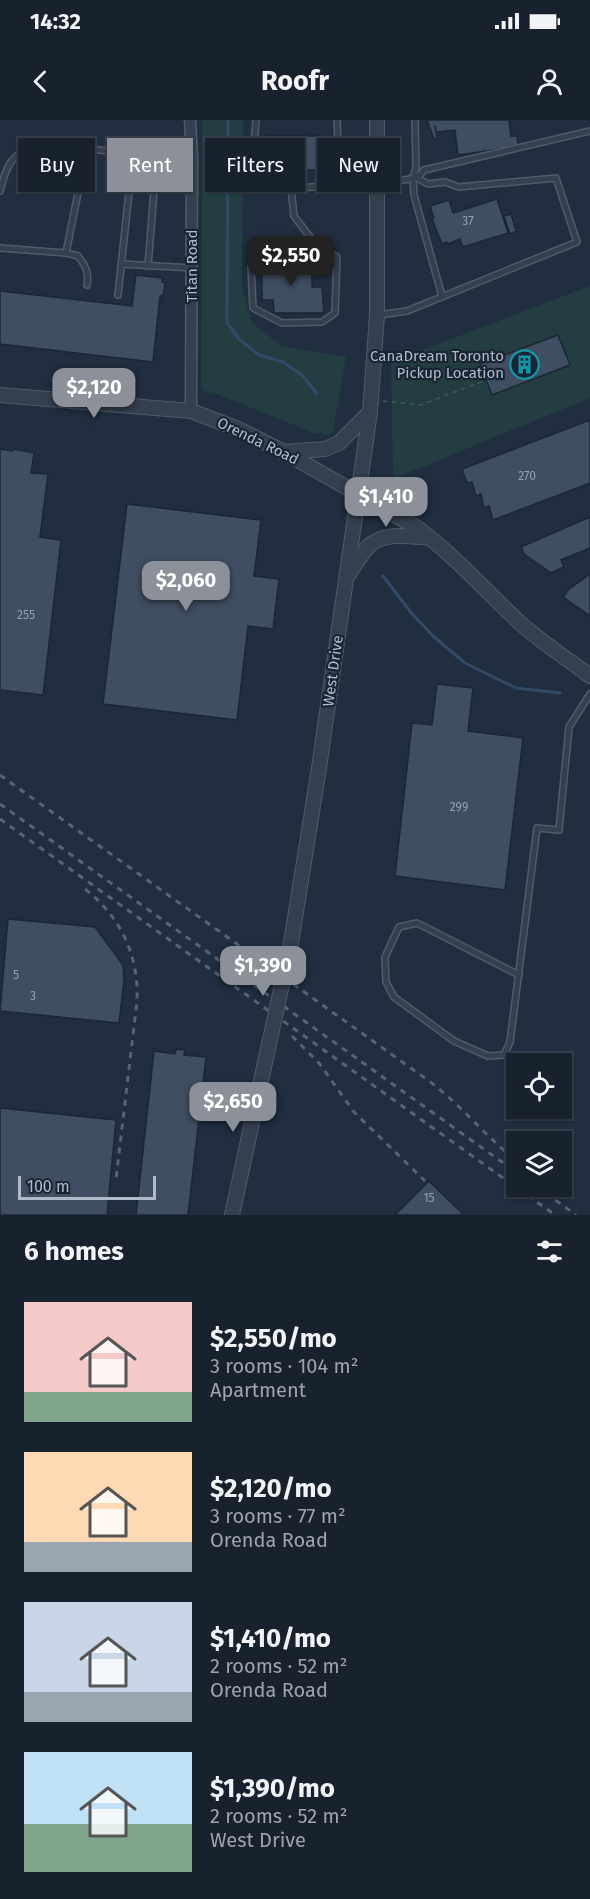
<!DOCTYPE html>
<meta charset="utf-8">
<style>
body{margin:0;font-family:"Fira Sans",sans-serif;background:#212a37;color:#f1f3f6;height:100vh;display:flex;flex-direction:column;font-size:22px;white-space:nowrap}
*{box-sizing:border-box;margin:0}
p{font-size:20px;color:#9fa4aa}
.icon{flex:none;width:33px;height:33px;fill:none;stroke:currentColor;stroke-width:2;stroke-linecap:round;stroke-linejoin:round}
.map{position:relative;height:1095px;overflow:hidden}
.drawer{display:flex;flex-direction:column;background:#18222f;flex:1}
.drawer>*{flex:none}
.guide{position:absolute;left:18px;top:18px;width:555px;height:54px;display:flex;gap:12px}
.fabs{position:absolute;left:506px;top:933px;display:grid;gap:12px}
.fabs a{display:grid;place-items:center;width:66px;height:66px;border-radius:0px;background:#18222f;box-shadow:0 2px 4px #0004,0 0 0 2px #363f4b;font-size:30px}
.scale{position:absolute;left:18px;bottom:15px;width:138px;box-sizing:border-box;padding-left:6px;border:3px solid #b0bbca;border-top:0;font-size:16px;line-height:21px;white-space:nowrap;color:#b0bbca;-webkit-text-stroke:4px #1a2533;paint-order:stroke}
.price{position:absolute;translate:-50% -51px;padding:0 14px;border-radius:12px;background:#8c9099;color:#fff;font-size:20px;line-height:39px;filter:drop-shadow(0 2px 3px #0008)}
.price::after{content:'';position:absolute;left:50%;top:36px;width:18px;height:14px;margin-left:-9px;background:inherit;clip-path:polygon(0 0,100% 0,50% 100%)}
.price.active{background:#222;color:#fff}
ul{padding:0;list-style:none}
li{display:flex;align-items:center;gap:18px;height:150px;padding:0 24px}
li span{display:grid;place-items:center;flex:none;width:168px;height:120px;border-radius:0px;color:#555}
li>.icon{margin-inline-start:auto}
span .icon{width:72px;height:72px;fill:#fffc;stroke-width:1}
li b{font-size:26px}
h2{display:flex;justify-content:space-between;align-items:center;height:72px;padding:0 24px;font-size:26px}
.pill{padding:0 21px;border-radius:0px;background:#18222f;box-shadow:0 2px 4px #0004,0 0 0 2px #363f4b;font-size:21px;line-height:54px}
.pill.active{background:#8c9099;color:#fff}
.status{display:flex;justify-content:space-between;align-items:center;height:42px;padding:0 30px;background:#18222f;direction:ltr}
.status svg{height:16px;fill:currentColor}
header{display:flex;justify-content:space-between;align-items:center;height:78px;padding:0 24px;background:#18222f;font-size:27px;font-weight:700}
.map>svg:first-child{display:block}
</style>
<div class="status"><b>14:32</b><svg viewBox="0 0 49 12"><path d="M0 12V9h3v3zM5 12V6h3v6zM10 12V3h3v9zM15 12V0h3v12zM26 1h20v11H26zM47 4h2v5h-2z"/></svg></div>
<header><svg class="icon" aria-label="back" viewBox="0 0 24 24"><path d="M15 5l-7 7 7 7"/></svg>Roofr<svg class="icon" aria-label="person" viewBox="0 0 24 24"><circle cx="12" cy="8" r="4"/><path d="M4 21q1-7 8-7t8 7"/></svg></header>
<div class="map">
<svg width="590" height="1095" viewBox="0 0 590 1095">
<rect width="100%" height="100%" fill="#202e3f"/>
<path fill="#233d40" d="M202,0H243L242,167L252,203L282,226L346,237L333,312L329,315L314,313L217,274L203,271L201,265Z
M590,166V278L393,359L391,242Z"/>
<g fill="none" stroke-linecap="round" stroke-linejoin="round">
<path stroke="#324a68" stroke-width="3" d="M228,0L227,203L239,219L259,235L283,242L303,256L317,274
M383,456L413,495L434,517L465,543L516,568L560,573"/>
</g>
<path fill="#3f4e61" stroke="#1c2735" stroke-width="1.5" d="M427,0H509L511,16H517L518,25L512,26L513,27L458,35L455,10L436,12L435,5L437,19H434Z
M265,16H320V50H265Z
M497,79L508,113L463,127L460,119L448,124L447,122L442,124L432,99L434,98L430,86L449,80L453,93Z
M511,94L516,111L510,114L504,96Z
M262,140H312V167H322L324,193H274L273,180H262Z
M136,155L162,158V162L165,163L163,176H160L153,242L0,224V171L132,186Z
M558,215L570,245L492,275L480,244Z
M590,300V363L493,400L489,386L484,388L481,374L476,376L472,362L467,363L462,349Z
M0,329L13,331V329L34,333L31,353L48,354L40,417L61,420L43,575L0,570Z
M127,384L261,400L254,456L279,459L273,509L248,506L237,600L103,584Z
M590,397V428L561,440L564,447L551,453L524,434L521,427Z
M590,454V496L563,477L569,469Z
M437,564L473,568L468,611L523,618L505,770L395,756L412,603L432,605Z
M8,799L95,807L123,845L124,860L119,903L0,891Z
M176,929L185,930L184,935L206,937L188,1095H136L154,931L175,934Z
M0,988L116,1000L107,1095H0Z
M429,1061L464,1095H395Z"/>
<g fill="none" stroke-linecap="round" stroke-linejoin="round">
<defs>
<path id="service" d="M337,0L340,66
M415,0L416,47L413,58L414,75L442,176
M253,35L256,0
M144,45L156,46L148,146
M417,58L424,50L590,11
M0,71C8,42 11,33 41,25L192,38
M0,128L66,133L87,28
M66,133L78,136C86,146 89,153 87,165
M122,144L192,148
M251,147L253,188L282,203L322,202L335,193L337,137L316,125L294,96L291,68L376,64L417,58L428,64L445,62L459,67L556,58L577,122L407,191L379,195
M118,175L132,44L144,45L145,34
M519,855L417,803L399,807L385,837L386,862L394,877L454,921L488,936L504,935L510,922L537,708L559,710L569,607L590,574"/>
<path id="minor" d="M190,0L192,38L191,291"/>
<path id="tertiary" d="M0,275L191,291L238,309L284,332L416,407C454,435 485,470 519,502C541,522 566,538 590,556
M284,332L325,329L339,323L370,292
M349,454C355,445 361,434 369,426C384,411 410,417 430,418
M291,823L319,648L370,292L377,195V0
M232,1095L266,938"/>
</defs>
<use href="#service" stroke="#505b69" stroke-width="8"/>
<use href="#minor" stroke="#505b69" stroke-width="13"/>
<use href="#tertiary" stroke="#505b69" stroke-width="16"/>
<path stroke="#405a5d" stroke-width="1.5" stroke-dasharray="4.5 4.5" stroke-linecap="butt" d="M383,281L421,285L486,260"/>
<use href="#service" stroke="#35404f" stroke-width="5"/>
<use href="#minor" stroke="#35404f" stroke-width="10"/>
<use href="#tertiary" stroke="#35404f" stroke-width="14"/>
<path stroke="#566476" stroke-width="3" stroke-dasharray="6 6" stroke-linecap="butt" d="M0,655L429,961C461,985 485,1016 516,1040
M0,684L516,1052
M0,699L555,1095
M85,769C121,797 139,836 137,881L116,1059
M292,916L319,943L354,992L425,1061
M536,1066L576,1095"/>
<defs>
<path id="tertiary-bridge" d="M266,938L291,823"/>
</defs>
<use href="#tertiary-bridge" stroke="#505b69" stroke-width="16" stroke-linecap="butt"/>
<use href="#tertiary-bridge" stroke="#35404f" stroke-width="14"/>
</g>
<defs>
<symbol id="building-ring" viewBox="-11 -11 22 22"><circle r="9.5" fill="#1a2533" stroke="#0f9aa8" stroke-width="1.5"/><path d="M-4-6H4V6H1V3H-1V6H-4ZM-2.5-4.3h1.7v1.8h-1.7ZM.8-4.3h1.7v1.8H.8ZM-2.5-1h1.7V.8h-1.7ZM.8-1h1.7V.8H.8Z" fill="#0f9aa8"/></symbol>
</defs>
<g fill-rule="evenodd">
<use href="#building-ring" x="508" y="228" width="33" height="33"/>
</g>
<g text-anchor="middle" stroke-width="4.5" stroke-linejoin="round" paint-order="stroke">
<g font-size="12" fill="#94a0b0">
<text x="468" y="105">37</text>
<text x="527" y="360">270</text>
<text x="26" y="499">255</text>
<text x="459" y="691">299</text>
<text x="16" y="859">5</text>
<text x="33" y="880">3</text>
<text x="429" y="1082">15</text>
</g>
<g font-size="15" fill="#b0bbca" stroke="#1a2533">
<text transform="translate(192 146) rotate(-90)" y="5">Titan Road</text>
<text transform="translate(258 321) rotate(26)" y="5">Orenda Road</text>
<text transform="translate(333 551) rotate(-82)" y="5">West Drive</text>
</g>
<g font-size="15" fill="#b0bbca" stroke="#1a2533" text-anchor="end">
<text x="504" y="241">CanaDream Toronto<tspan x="504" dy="17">Pickup Location</tspan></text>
</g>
</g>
</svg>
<div class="fabs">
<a><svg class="icon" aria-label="locate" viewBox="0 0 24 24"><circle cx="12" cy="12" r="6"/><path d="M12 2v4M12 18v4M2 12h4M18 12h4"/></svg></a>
<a><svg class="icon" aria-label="layers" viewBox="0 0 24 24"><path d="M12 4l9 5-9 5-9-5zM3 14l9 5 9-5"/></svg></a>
</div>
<div class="scale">100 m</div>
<b class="price active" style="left:291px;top:167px">$2,550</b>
<b class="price" style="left:94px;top:299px">$2,120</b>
<b class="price" style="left:386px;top:408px">$1,410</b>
<b class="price" style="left:186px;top:492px">$2,060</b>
<b class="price" style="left:263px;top:877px">$1,390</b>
<b class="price" style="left:233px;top:1013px">$2,650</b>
<div class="guide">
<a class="pill">Buy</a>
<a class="pill active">Rent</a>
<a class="pill">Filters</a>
<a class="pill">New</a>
</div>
</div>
<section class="drawer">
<h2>6 homes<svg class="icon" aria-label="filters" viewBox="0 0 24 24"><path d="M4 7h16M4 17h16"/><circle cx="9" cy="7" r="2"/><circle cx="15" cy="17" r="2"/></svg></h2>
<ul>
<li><span style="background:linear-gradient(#f6c9c9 75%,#7fa58c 0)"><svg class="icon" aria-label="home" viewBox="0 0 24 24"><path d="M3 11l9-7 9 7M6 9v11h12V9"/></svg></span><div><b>$2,550/mo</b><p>3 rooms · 104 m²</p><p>Apartment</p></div></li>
<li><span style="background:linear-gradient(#ffd9b3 75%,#9aa5b1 0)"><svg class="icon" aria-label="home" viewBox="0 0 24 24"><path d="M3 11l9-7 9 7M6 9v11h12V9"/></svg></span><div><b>$2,120/mo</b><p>3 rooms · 77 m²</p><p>Orenda Road</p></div></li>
<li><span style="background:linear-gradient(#c9d6e8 75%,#9aa5b1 0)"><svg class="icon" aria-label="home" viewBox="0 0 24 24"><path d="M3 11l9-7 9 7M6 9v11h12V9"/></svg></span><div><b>$1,410/mo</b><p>2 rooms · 52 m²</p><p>Orenda Road</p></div></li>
<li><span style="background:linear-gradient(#bfe0f5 60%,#7fa58c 0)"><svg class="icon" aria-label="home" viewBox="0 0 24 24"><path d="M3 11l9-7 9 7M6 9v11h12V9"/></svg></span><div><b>$1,390/mo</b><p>2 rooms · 52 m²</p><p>West Drive</p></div></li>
</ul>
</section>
